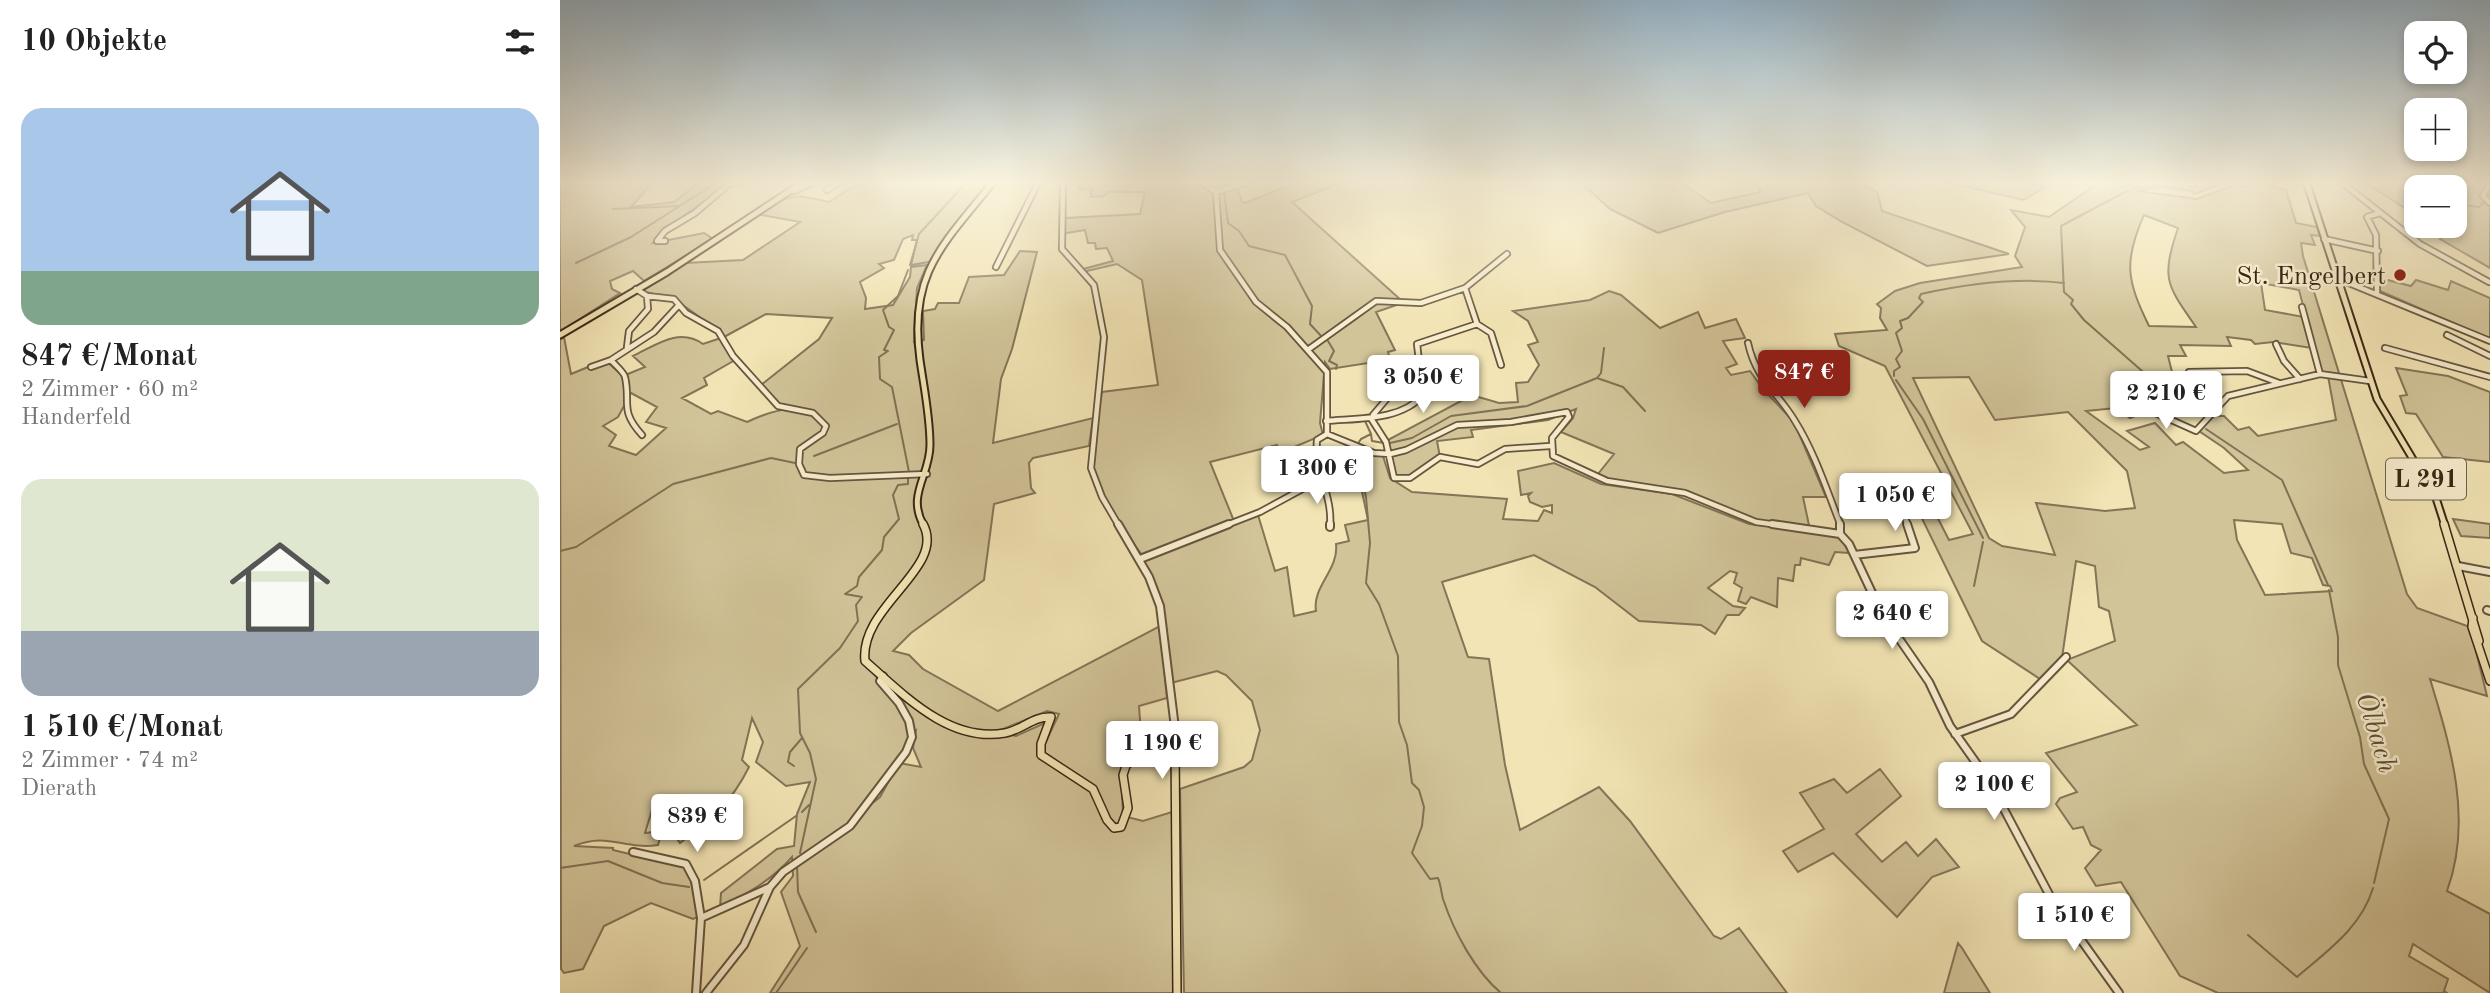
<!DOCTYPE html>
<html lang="de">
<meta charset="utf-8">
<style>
body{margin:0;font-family:"Old Standard TT",serif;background:#f6f6f6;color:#222;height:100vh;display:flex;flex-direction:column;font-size:26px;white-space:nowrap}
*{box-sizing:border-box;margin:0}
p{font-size:23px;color:#767676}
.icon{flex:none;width:38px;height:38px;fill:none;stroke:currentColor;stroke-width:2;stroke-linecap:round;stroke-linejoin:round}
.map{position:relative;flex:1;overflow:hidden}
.side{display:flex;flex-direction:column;background:#fff;width:560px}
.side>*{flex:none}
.controls{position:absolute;left:1844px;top:21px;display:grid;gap:14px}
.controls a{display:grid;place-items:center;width:63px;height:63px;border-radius:14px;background:#fff;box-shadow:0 4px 10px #0003;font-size:35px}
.price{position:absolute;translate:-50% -60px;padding:0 16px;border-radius:7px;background:#fff;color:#222;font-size:23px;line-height:46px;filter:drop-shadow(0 2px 4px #0008)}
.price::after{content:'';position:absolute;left:50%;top:42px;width:21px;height:16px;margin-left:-10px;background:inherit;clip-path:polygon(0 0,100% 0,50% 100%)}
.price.on{background:#8f2418;color:#fff}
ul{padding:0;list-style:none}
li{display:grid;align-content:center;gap:14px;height:371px;padding:0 21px}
li span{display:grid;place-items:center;height:217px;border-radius:21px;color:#555}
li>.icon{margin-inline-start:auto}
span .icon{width:126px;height:126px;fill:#fffc;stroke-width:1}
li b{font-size:30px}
h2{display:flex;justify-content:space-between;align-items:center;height:84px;padding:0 21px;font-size:30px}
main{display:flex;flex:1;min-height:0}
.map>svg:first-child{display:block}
</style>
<main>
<section class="side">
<h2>10 Objekte<svg class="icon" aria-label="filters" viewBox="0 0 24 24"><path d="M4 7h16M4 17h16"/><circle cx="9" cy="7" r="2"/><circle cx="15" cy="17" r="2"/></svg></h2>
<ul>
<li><span style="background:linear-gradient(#a9c7e8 75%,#7fa58c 0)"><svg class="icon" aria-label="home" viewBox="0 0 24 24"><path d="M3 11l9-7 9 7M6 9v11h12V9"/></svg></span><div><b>847 €/Monat</b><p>2 Zimmer · 60 m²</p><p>Handerfeld</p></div></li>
<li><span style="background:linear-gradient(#dfe7d0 70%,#9aa5b1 0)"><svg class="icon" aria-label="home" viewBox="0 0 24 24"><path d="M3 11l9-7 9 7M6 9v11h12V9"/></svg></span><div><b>1 510 €/Monat</b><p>2 Zimmer · 74 m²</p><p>Dierath</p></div></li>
</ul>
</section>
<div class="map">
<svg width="1930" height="993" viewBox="0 0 1930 993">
<rect width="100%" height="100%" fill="#f2e4b4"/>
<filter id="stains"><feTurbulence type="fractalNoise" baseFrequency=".00286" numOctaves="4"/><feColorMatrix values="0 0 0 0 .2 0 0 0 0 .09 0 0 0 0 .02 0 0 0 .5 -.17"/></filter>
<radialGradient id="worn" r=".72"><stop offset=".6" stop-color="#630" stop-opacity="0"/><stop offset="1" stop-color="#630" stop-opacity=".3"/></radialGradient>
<path fill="#d2c499" stroke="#857457" stroke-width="2" fill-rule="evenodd" d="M0,181H94L71,207L114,202L141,181H173L104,230L93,243L144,233L153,239L84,281L73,271L50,281L52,289L60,293L0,332Z
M302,181H431L369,262L351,265L357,240H352L353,235L343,239L334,260L319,264L324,268L300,282L306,298L305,309L333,305L350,277L351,267L367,265L357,288L354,342L364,340L363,311L375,309L378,303H399L409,277L444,275L460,251L477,252L452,349L441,379L433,443L533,418L529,446L473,458L469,463L471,488L475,493L434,504L424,580L351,633L333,651L349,655L363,669L438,711L600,626L607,698L579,706L582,748L571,754L561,767L563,816L583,821L615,811V993H210L240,946L221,892L233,876L232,857C212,880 188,893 160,908L161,893L217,849L234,846L237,814L250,782L226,786L196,762L203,742L192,718L182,760L189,767C171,803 152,819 120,843L111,830L116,809L92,810L85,833L102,831L98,845C64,850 48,832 14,846L53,848V850L86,858H106L125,867L130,876L138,917L133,919L91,903L44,926L23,969L4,973L1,969L0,340L4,337L11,374L45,360L63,376L85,367L73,356C96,345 119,327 143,344L161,338L175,360L144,378L147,385L122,398L151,414L158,411L187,422C215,409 244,399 265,429L268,427L254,412L220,406L201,385L259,339L272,318L206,314L164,337C162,333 114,298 110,297C100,293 93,296 83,290L125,263L183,260L240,222L196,214C233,194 229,193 269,202ZM71,393L97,407L86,422L106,428L76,455L49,446L56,435L43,426L58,417ZM487,711L499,714L484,746L480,737L487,722L456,736L436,732ZM356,730L353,748L361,767L339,763L320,797L305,809L345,750L350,732Z
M505,181H633L655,192L668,187L664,181H675L682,202L685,203L741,181H785L732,202L841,300L837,305L816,312L835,350L828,352L831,363L815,370L808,363L770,369L765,362L760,423L763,435L720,453L717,445L650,462L674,521L582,555C563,530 538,501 532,469C528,445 538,416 542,392L598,385L582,280L557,264L527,271L523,269L553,261L547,248L536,249L535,243H528L525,230L501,234L506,218L580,214L585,192H548L544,196L531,197V189H519L522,182Z
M1019,181H1119L1151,203L1201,192L1194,181H1297L1317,192L1322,211L1449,254L1367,266L1282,222L1256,206L1248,193L1165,212L1098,233L1050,209Z
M1362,181H1464L1485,187L1464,200L1382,181L1372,186Z
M1541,181L1667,182L1634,194L1632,191L1602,187L1577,191L1637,199L1677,184L1687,187L1696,181L1726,190L1736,223L1757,227L1760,236L1751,235L1755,245L1741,243L1743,256L1847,594L1857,608L1910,627L1927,696L1870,679C1891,748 1913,820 1887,891L1930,914V993L1853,944L1849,956L1888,979L1884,991L1887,993H1658L1620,976L1561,882L1536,886L1525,868L1541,850L1531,845L1523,827L1513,829L1496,804L1500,798L1517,792L1486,753L1577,725L1507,660L1555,641L1549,611L1539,607L1535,566L1516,561L1502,658L1480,679L1422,641L1351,496L1366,495L1389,540L1413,534L1325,366L1279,346L1275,334L1327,330L1320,318L1321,308L1317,304L1335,291L1360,283L1462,267L1455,256L1465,227L1451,210L1489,217ZM1584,215L1618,228C1601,279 1606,284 1636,327L1589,326C1567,281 1563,262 1584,215ZM1701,283L1739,290L1761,373L1768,376L1776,420L1698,436L1689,427L1678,430L1664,416H1654L1639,431L1664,448L1688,470L1664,473L1623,442L1616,445L1595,423L1567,431L1589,447L1580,450L1526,411L1556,408L1570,418L1590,410L1606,415L1619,400L1608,356H1626L1620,345L1671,346L1667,337L1691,340L1695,344L1713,342L1752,348L1744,317L1705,310ZM1409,377L1435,420L1508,412L1567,471L1575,508L1545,511L1476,503L1495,555L1442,546L1429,538L1353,378ZM1674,520L1722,524L1731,553L1752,558L1763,585L1770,586L1772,591L1705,595L1677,540Z
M1803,181H1930V268L1880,239L1891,232L1883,226H1895V187H1857V216Z
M1820,278L1851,286L1856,280L1888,290L1891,281L1930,298V339L1820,291Z
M1049,291L1061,295L1100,328L1138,312L1145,328L1176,319L1185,338L1163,341L1177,364L1166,368L1171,375L1190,371L1203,389L1234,422L1266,497H1243L1250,530L1280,538L1290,553L1275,552L1269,565L1241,558L1240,565H1235L1233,581L1218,578L1217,607L1191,597L1186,604L1178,601L1182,588L1174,583L1177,573L1170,571L1148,588L1173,606L1185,608L1179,615H1167L1155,634L1141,625L1079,621L1035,587L974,555L882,582L908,657L929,659L945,765L960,830L1039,787L1070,821L1154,936L1161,939L1179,928L1227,993H624L620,789L684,767L692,760L700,730L692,701L666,675L657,671L611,683L605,631L584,560L698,515L715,571L727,567L734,616L756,611C752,586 779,570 776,544L789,541L785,525L808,520L797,468L786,447L823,456L830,478L852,492L947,499L943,519L978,521L984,510L992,513V505L982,507L970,502L968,496L971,493L961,495L958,471L994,463L1041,484L1112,494L1189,524L1238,529L1224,523L1197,520L1124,491L1052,480L1038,474L1054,454L1001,432L1013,418L1016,409L988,420L911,430L913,437L877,441L880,457C864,462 855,476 840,479L834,475L826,441L912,395L939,403L958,402L956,383L968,382L979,365L968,345L978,342L968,321L953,311L1030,300Z
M1836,368L1888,376L1930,392V462L1883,457L1856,414L1846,413L1840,396L1847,395Z
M1893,519L1930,524V538L1901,536Z
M1320,769L1341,796L1296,834L1322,862L1346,842L1358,856L1376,839L1399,867L1372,877L1337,917L1273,853L1238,872L1223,851L1264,829L1240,793L1274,779L1287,793Z
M1398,943L1402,948L1430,993H1384Z"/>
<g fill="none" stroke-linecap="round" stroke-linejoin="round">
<path stroke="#827154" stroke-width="2" d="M662,181L665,185
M1573,188L1597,186L1601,181
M1569,190L1501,226L1504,292L1513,300L1511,304L1524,320L1590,378
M664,192L668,223L679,231L689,246L725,255L752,306L750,324L763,338
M1927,198L1930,190
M1895,204L1919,207L1925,201
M53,209L119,206
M16,263L71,237L159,181
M350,265L359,234L408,181
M348,270L338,296L323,310L329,327L334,330L324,350L328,351L319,357L320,379L332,387L349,472
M768,341L774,351L769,361L777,365L776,369
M1334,376V371L1340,367L1336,359L1342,351L1336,333L1342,328L1340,321L1348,318L1363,302L1359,298L1361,294C1407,284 1457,277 1504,283
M1037,378L1041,373L1044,348
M1336,380L1363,419L1423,538
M1592,381L1613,408L1624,415
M805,421L811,434L801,439L795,448L806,497L810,543L806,583L819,604L838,656L839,722L847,745L852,783L859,790L864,807L862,826L852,853L870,879L878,878C881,885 881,892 883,899C894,932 915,971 941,993
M1646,429L1722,480L1768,585
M811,434L812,441L824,443
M830,443L852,438L891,416L967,406L1037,378L1063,387L1085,411
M254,456L337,424
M0,551L16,547L113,484L211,458L235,463
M1414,586L1423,542
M1769,590L1778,637V665L1800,737L1804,764L1829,819L1814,883
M234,766L228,762L230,752L242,738
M242,812L249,805
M240,853L256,779L250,753L240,733L238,689L280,648L298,621L296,605L302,597L285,594L297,586L299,577L322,550L324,537L339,519L333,495L338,485L348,484V478
M237,865L238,892L256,932
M0,868L48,861L102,883L129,887
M144,880L236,816
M1688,935L1737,977C1767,951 1801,928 1813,888
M216,993L247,948"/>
<defs>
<path id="minor-far1" d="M296,181L301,182
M503,181L502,249L534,285L544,337L531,468L542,497L559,526
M640,181L656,192
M1780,181L1860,244L1929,282
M1930,183L1923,196L1930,203
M267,190L281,181
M234,191L254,182
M656,192L660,250L696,302L727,327L767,372V434
M656,192L692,181
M1764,239L1818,251
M105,241H97L105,231L135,213L169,184L185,181
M436,267L479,181
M1779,279L1930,341
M76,289L87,296L114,299L126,313L158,331L173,356L218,406L253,413L266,426L263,433L240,449L239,464L244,475L270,478L367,474
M1817,292L1816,235L1807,217L1820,213
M1742,307L1760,374
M1887,335L1930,356
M1188,343C1196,380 1217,391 1235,421C1255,453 1267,491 1281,526
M1716,344L1724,361L1740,379
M67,347L69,331L88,309L87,296
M1825,348L1930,377
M749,349L816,301L861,303L905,288
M941,365L931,333L917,324L905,288L947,254
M31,367L51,360
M859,372L841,382L813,415L812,420L826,442L834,478H850L880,457L918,464L945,449L990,446
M1629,372L1687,371L1719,383
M1587,409L1636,431L1668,396L1760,374L1810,381
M766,421C797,418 841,421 863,395L857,344L917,324
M767,434L814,453L830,454L846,450L897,425L951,422L1007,412L1009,417L992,438L993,456L1047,481L1125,493L1196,522L1225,526
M767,434L757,440C754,470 773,496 770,526
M82,435C59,410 71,403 65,377C64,372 55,365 51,360L94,332L118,306
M1343,512L1348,526
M664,526L700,512L759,480"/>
<path id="minor" d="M558,524L589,577L600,606L616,736L613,746
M1212,524L1280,534L1289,544L1322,614L1369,682L1390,726L1429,781L1491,898L1559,993
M770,527V524
M1280,534V524
M1294,555L1355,548L1347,524
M580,559L669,524
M1898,566L1930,572
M1927,610L1930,611
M1395,734L1451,714L1506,657
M73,852L126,864L135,881L141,918
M136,993L141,918L210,887
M146,993L184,945L210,887L223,872L290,826L346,752L352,737L349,721L339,703L320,681L323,676"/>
<path id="major-far1" d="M1746,181L1817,399L1876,498L1885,526
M0,335L107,272L245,181
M364,526C346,495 370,476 370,445C370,416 364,388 360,360C348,272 384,244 434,181"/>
<path id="major" d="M363,524C387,568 299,606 305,661C344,695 389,743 445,733C462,730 473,716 491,717L481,744V755L533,789L547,820L554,828L561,827L568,808L563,775L566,766C577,752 597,743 615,746L617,993
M1884,524L1919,641
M1913,618L1912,627L1930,681"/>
</defs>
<use href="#minor-far1" stroke="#66553d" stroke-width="8"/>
<use href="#minor" stroke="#66553d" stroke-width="10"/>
<use href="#major-far1" stroke="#382515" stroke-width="9"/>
<use href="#major" stroke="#382515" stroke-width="10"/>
<use href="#minor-far1" stroke="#f7edce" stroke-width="4.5"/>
<use href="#minor" stroke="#f7edce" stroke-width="6"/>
<use href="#major-far1" stroke="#f2e4b4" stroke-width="5"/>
<use href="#major" stroke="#f2e4b4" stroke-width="7"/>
</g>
<linearGradient id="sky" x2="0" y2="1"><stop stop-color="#93adbe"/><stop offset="0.57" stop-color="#f9f3dd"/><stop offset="1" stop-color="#f9f3dd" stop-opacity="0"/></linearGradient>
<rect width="1930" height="320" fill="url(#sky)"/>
<circle fill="#8f2418" stroke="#f7edce" stroke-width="2.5" cx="1840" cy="275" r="7"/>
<g text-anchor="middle" stroke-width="5" stroke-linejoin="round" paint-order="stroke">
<rect fill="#f7edce" stroke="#71614c" stroke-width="2" x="1826" y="458.5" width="80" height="41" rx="5"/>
<g font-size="24" font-weight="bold" fill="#382515">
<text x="1866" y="487">L 291</text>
</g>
<g font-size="26" fill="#382515" stroke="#f7edce" text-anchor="end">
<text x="1826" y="284">St. Engelbert</text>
</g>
<g font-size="28" font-style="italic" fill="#5d4b34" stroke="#f7edce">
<text transform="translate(1818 732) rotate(73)" y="10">Ölbach</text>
</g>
</g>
<rect width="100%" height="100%" filter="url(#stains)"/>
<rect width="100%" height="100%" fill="url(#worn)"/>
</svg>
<div class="controls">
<a><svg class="icon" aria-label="locate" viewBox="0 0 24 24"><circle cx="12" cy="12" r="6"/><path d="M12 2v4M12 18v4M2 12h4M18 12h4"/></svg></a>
<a>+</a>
<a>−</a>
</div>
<b class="price on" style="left:1244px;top:410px">847 €</b>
<b class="price" style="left:863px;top:415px">3 050 €</b>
<b class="price" style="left:1606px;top:431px">2 210 €</b>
<b class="price" style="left:757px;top:506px">1 300 €</b>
<b class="price" style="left:1335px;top:533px">1 050 €</b>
<b class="price" style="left:1332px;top:651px">2 640 €</b>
<b class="price" style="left:602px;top:781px">1 190 €</b>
<b class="price" style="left:1434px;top:822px">2 100 €</b>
<b class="price" style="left:137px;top:854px">839 €</b>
<b class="price" style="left:1514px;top:953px">1 510 €</b>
</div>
</main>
